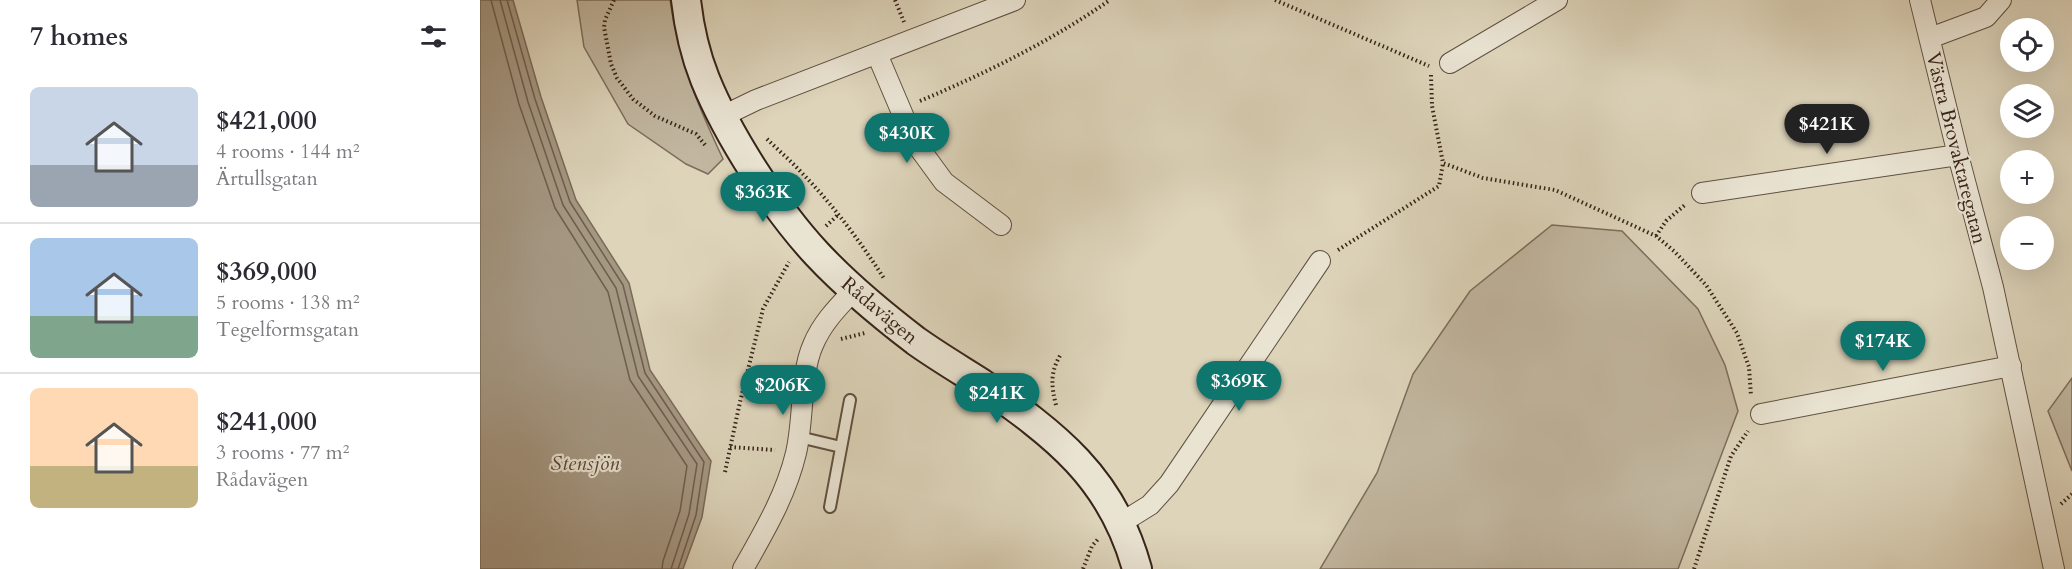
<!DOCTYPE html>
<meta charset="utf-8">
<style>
body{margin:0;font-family:Cardo,serif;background:#f2f2f3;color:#2b2b33;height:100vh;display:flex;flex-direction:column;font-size:22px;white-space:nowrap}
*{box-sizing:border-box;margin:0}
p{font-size:20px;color:#7c7c81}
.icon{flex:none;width:33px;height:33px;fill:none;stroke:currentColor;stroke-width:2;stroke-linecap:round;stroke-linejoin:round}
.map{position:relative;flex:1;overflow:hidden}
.sheet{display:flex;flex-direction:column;background:#fff;width:480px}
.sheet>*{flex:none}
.tools{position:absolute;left:1520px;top:18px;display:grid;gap:12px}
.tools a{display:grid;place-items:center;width:54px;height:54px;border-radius:50%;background:#fff;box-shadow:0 6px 24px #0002;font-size:30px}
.price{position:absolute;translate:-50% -51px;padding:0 14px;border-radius:21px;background:#0f766e;color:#fff;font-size:20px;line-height:39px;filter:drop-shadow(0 2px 3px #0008)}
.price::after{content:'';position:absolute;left:50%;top:36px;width:18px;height:14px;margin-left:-9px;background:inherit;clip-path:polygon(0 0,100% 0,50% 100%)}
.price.on{background:#222;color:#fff}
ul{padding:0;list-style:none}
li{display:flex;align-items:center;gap:18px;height:150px;padding:0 30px}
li+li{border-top:2px solid #e1e1e2}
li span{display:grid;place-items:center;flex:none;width:168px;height:120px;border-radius:9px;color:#555}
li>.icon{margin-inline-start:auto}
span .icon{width:72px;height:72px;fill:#fffc;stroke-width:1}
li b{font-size:26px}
h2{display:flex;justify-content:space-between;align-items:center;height:72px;padding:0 30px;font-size:26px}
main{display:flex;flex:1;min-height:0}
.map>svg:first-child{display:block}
</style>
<main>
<section class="sheet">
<h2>7 homes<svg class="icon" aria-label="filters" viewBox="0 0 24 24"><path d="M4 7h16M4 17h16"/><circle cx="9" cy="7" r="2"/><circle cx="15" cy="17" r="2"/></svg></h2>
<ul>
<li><span style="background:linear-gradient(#c9d6e8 65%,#9aa5b1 0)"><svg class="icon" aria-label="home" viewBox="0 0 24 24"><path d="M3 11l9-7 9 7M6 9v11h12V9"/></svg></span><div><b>$421,000</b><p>4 rooms · 144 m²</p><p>Ärtullsgatan</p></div></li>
<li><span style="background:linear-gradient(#a9c7e8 65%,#7fa58c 0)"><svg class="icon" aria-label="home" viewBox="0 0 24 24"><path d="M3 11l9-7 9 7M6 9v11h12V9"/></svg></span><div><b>$369,000</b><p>5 rooms · 138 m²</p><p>Tegelformsgatan</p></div></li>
<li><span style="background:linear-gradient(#ffd9b3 65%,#c2b280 0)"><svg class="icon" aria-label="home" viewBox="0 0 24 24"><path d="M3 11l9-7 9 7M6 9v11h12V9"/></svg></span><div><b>$241,000</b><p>3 rooms · 77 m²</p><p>Rådavägen</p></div></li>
</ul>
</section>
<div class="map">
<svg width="1592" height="569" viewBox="0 0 1592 569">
<rect width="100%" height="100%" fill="#ddd4ba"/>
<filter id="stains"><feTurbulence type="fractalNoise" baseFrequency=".00333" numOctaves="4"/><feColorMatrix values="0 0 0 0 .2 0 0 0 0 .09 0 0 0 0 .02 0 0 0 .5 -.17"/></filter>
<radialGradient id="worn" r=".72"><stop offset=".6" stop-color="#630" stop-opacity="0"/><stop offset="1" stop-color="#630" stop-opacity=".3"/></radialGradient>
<path fill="#c1b69f" stroke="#7c6d5c" stroke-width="1.5" d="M97,0H190C198,59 218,106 243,159L228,174L206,164L148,124L104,47Z
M1072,225L1142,231L1218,309L1245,365L1258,411L1198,569H840L897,473L933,374L990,291Z
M1592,378V471L1568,411Z"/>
<path fill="#a59883" stroke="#796a59" stroke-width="1.5" d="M0,0H33L61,97L96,200L149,283L170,370L231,461L222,517L203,569H0Z"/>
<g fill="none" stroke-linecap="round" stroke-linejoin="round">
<path stroke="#6e5e4e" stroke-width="1.5" d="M11,0L39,104L75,208L128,292L150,380L207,466L200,511L183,561L182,569
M20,0L48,102L83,205L136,288L158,376L217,464L209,514L191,569
M27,0L55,99L90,202L143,285L165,373L224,462L216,515L198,569"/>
<defs>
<path id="lane" d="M319,437L361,447
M350,507L370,400"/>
<path id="street" d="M1440,0L1478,155L1513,287L1574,569
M1450,38L1506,17L1521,0
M397,54L434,141L464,182L521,225
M970,63L1077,0
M243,116L276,100L535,0
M1222,193L1478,155
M1281,414L1531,366
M641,523L670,505L689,484L840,261
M263,569C284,532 306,495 316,453C324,420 320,374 333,345C342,323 358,307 374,290"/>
<path id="secondary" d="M206,0C209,27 215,54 225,79C248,136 296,210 337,254C367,286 402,315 436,341C457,356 479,369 501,383C575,435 632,477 657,569"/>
</defs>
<use href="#lane" stroke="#605041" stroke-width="14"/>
<use href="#street" stroke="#605041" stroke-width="22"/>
<use href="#secondary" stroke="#372419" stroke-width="32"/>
<path stroke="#372419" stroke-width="4" stroke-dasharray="1.5 3" stroke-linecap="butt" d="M134,0L125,20L124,27L131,64L137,78L153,99L175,116L216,134L226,146
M415,0L424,22
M795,0L949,66
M951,75L952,106L963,163L1003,178L1075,190L1176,236L1194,251L1226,285L1257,333L1269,367L1271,396
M440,101C506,73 571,41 630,0
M287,139C298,150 310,160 321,172C353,205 380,241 405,280
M346,226L359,214
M1176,236L1186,221L1206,204
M858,250L959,186L963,163
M361,339L385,333
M576,405C571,385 570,372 581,354
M250,447L295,450
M245,472L260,402L283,309L309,262
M1581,504L1592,494
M603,569L612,546L619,538
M1214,569L1251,456L1268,431"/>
<use href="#lane" stroke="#e9e3d2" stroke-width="10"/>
<use href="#street" stroke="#e9e3d2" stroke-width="20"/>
<use href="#secondary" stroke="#e9e3d2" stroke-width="28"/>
</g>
<g text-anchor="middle" stroke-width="4.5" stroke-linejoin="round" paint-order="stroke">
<g font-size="20" fill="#372419" stroke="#e9e3d2">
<text transform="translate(1477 148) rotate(76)" y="7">Västra Brovaktaregatan</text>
<text transform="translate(400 310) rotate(40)" y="7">Rådavägen</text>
</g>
<g font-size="21" font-style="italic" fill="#584739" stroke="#e9e3d2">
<text x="105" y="470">Stensjön</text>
</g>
</g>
<rect width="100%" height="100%" filter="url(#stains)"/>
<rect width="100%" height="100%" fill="url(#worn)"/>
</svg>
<div class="tools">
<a><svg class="icon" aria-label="locate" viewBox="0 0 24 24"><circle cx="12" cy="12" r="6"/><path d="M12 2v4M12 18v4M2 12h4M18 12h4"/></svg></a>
<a><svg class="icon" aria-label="layers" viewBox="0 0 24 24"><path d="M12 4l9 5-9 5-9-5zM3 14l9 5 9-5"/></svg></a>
<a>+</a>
<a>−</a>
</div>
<b class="price on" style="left:1347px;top:155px">$421K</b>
<b class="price" style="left:427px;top:164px">$430K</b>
<b class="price" style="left:283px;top:223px">$363K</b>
<b class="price" style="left:1403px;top:372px">$174K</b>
<b class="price" style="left:759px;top:412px">$369K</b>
<b class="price" style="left:303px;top:416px">$206K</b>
<b class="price" style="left:517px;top:424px">$241K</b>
</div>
</main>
